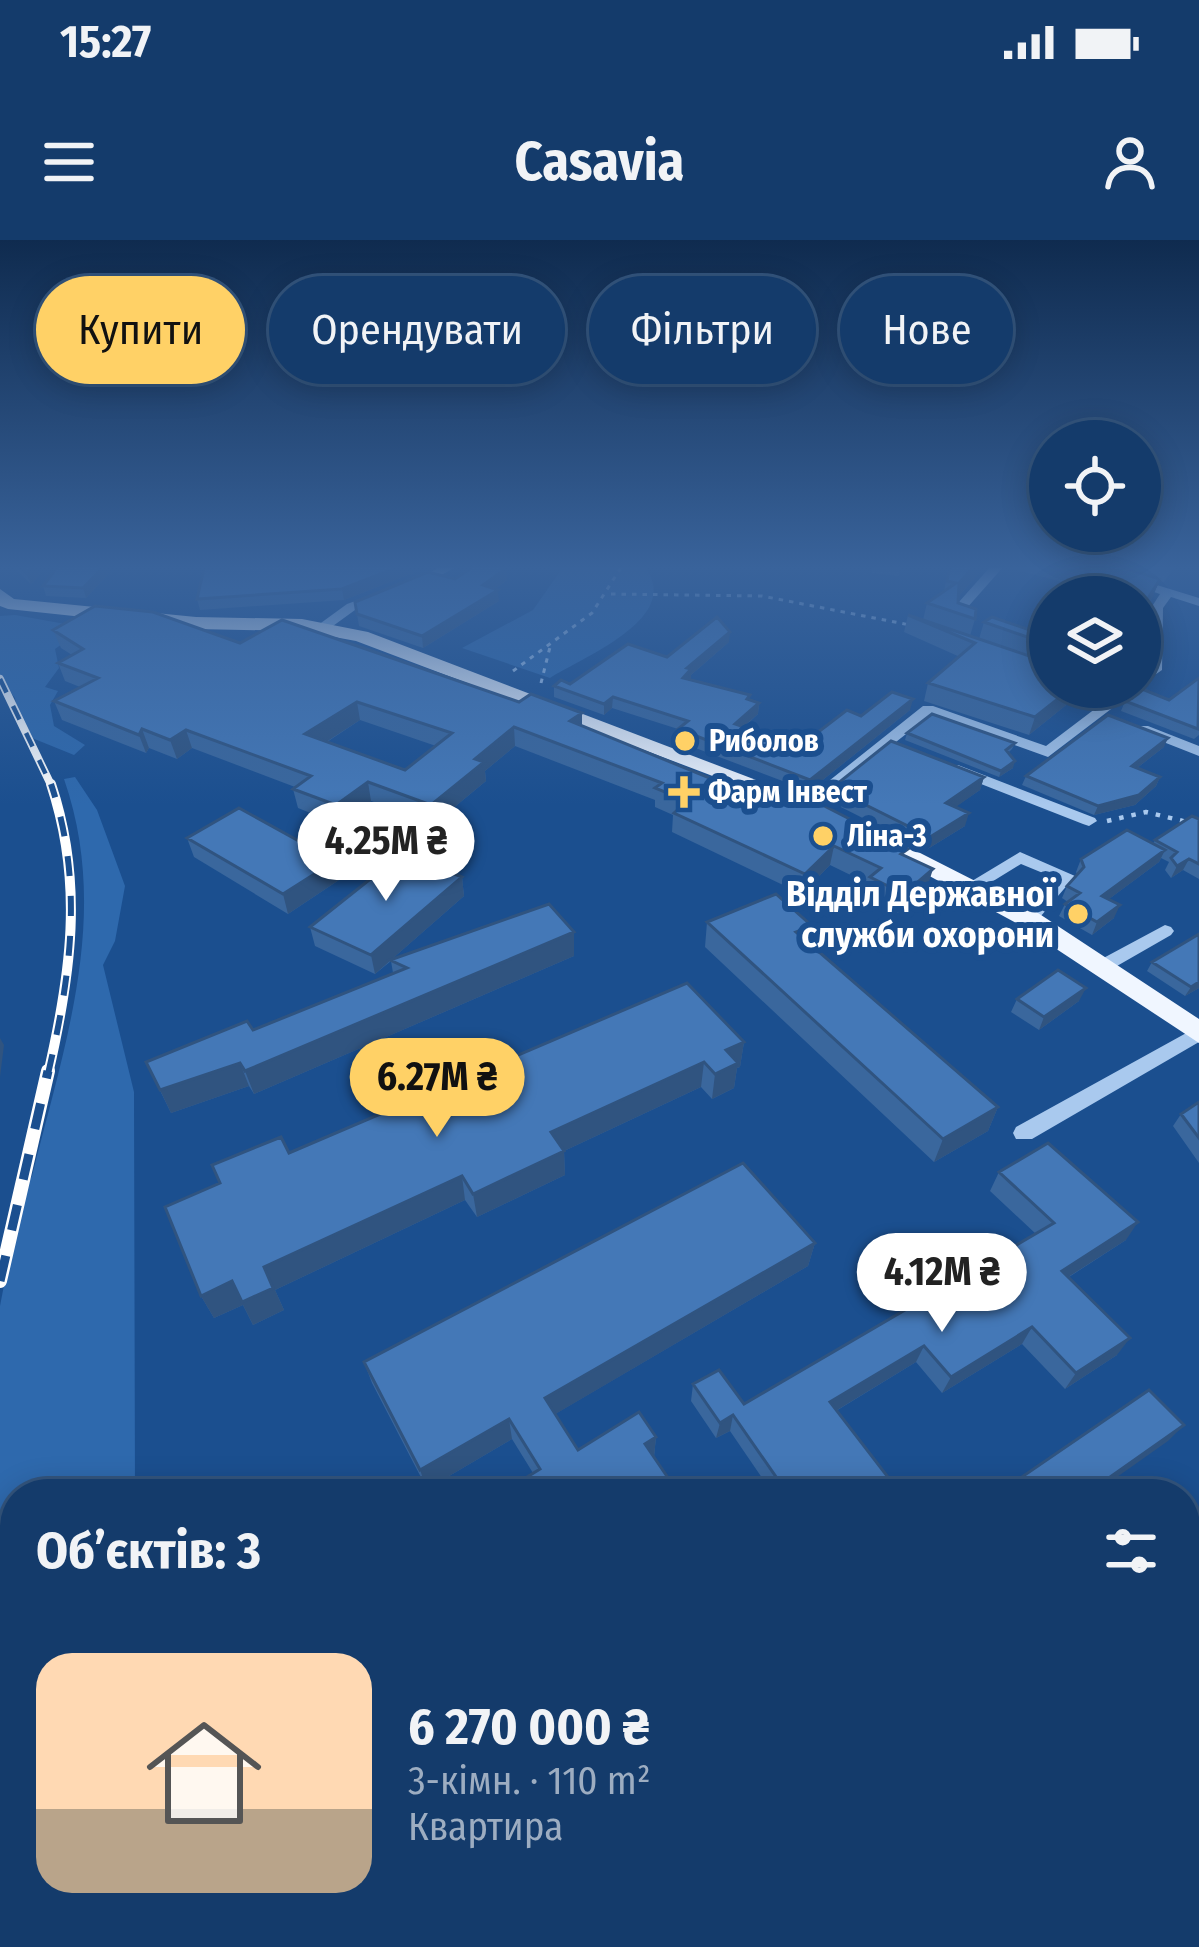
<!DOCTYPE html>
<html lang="uk">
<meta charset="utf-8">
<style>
body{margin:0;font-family:"Fira Sans Condensed",sans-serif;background:#1d4271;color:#f1f3f6;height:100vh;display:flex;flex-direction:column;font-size:45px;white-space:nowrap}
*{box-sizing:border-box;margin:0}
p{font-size:39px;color:#9dadc1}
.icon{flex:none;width:66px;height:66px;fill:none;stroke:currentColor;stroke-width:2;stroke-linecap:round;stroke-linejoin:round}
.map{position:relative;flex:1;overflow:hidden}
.side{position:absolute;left:0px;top:1239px;width:1200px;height:468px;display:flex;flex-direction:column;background:#143b6b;border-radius:48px 48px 0 0;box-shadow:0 6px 30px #0003,0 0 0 3px #33557e}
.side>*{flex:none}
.top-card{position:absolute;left:36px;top:36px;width:1128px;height:108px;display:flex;gap:24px}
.controls{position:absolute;left:1029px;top:180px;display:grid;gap:24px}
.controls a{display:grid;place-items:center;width:132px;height:132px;border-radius:50%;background:#143b6b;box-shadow:0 6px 30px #0003,0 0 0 3px #33557e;font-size:60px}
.price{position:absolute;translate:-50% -102px;padding:0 27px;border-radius:42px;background:#fff;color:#222;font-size:39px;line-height:78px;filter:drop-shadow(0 3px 6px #0008)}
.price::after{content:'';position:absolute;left:50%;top:72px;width:36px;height:27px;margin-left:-18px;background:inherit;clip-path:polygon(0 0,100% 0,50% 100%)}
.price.active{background:#ffd166;color:#111}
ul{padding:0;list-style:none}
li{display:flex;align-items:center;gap:36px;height:300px;padding:0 36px}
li+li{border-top:3px solid #33557e}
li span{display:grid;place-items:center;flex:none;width:336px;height:240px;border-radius:36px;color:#555}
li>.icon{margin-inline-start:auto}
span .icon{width:144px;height:144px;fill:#fffc;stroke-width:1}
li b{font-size:51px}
h2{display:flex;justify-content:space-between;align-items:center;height:144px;padding:0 36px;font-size:51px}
.tag{padding:0 42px;border-radius:54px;background:#143b6b;box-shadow:0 6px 30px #0003,0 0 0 3px #33557e;font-size:42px;line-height:108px}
.tag.active{background:#ffd166;color:#111}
.status{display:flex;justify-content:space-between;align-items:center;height:84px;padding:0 60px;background:#143b6b;direction:ltr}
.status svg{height:33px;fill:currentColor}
header{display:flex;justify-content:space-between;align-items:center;height:156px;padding:0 36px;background:#143b6b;font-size:54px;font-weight:700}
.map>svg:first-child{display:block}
</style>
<div class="status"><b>15:27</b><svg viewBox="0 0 49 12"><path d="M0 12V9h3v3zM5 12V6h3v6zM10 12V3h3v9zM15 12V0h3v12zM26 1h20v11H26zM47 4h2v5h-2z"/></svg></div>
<header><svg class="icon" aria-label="menu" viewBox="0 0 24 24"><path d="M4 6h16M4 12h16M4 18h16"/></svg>Casavia<svg class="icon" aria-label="person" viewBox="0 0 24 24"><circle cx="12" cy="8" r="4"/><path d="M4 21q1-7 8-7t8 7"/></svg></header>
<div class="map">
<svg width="1199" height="1707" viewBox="0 0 1199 1707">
<rect width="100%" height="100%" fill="#1b4f8f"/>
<path fill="#2e69ad" d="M533,326H644C685,377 585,416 550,438L462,408L533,370L561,330Z
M15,375L71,385L65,402L55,409L59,428L45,447L58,451L50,465L54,486L85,505L74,515L32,498L21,487L15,458L0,439V376Z
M75,537L97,570L125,646L115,701L103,725L134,852L135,1254H15V1692H136L133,1707H0V1066L21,957L32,936C65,803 111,674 64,539Z"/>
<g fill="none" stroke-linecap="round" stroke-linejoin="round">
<path stroke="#a9c9ee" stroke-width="3" stroke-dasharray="4.5 6" stroke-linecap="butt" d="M611,354L762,356L910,385
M513,431L592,373L622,326
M541,443L550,407"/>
<path stroke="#a9c9ee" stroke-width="4.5" stroke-dasharray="4.5 8" stroke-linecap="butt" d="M1107,581L1146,572L1187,582"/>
<path fill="#a9c9ee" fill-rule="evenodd" d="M442,326H458L417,348L407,345Z
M991,326H1004L966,369H958V363Z
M1076,326H1095L1199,358V366L1171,357L1163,368L1162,430L1140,445V434L1148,429L1151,368L1160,354Z
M383,351L387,352V358L355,370L326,391L314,388L347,364Z
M1080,447H1101L1117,453L1124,447H1140L1048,517L930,475L814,567H802L800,564L923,466H933L1046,506L1108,459Z
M1138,486H1148L1199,506V516L1138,492Z
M958,525L1095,578L1097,581L1089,586L1083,584L953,533V527Z
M1020,612L1075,636L1035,683L1029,685L1020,679L1055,638L1021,624L977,651L971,652L962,647Z
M1165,685L1171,687L1174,691L1171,695L1110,730H1096L1094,726L1096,722Z
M1199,786V802L1032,899H1016L1013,893L1016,887Z"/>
<path fill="#f0f6ff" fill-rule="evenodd" d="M0,349L14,359L196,377L302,379L368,392L811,561L808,566H792L356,401L302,391L196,389L8,369L0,366Z
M871,588L1038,673L1199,779V803L1020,685L863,600L859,595Z"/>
<defs>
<path id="rail-far2" d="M0,439L52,547"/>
<path id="rail-far1" d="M48,834C71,734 84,643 51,544"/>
<path id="rail" d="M0,1041L48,831"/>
</defs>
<use href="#rail-far2" stroke="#fff" stroke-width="8"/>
<use href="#rail-far1" stroke="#fff" stroke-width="10"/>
<use href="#rail" stroke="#fff" stroke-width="14"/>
<use href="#rail-far2" stroke="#1b4f8f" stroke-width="4.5" stroke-dasharray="15" stroke-linecap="butt"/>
<use href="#rail-far1" stroke="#1b4f8f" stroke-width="6" stroke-dasharray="20" stroke-linecap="butt"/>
<use href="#rail" stroke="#1b4f8f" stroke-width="9" stroke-dasharray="26" stroke-linecap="butt"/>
</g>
<path fill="#3a679d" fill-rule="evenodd" d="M12,326H37L40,335L31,344Z
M58,326H109L110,332L86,358L46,356L43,346Z
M271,326H412L413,333L344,360L200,370L197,359Z
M872,326H901L899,336L872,333Z
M949,326H982L980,332L959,356L958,363L975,379L970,396L979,399L984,382L1050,397V447H1083L1081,453L1029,495L924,461L928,443L960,417L904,392L908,375L923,380L927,363L944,351Z
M1006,326H1175L1164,342L1159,341L1153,356L1140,377V357L1075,345L1008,328Z
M507,328V340L495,349L499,361L423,408L359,386L355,362Z
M53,390L240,403L519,462L582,473V486L906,616L927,648L898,673L866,657L869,644L830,625L802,654L672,592L673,575L655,567V560L515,506L485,531L486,541L434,584L371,561L340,585L298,568L293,549L295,547L192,508L177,519L149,508L146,513L62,480L54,461L80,447L65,441L58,423L72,415L61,408ZM360,480L436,506L405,530L327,502Z
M729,402L691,435V440L759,463L758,474L744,487L800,506L861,476L910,470L809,551L677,501L678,489L612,468L604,475L554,457V446L570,444Z
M1199,438V495L1194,499L1121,471L1125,461L1169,460Z
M907,493L1015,503L1012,509L1008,513L1013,528L999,537L905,500Z
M1164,507L1137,528L1160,537L1156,546L1135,565L1094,575L1022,545L1026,536Z
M984,537L980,550L955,567L965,586L926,610L829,561L832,548Z
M1199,579V639L1183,630L1171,638L1165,630L1169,622L1161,618L1159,622L1109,659L1114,678L1092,695L1059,676L1065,664L1068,662L1062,658L1067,646L1077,634L1076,632L1081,619L1153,604L1155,600Z
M187,598L339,640L288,674L194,617Z
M462,637L464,656L392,719L574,692V716L254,854L249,846L171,873L146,822L253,790L393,733L391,721L375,734L315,706L310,687Z
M707,682L812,686L808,703L998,867L988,891L934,922L705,707Z
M1152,722L1199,748L1185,756L1147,731Z
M1017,759L1079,761L1039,790L1011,772Z
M744,802L740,827L737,828L734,848L712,859L701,847L564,911L565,935L477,977L465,960L275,1050L284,1070L253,1085L243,1065L214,1078L201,1056L289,913Z
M1199,862V923L1173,886L1181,874Z
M999,932L1126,1000L1069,1037L1117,1115L1065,1149L1022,1104L942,1153L916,1122L836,1171L901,1254H773L730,1191L716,1198L691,1161L693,1144L744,1164L1036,994L990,951Z
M815,1003L808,1026L555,1174L578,1210L656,1197L654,1217L533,1233L512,1199L427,1249L372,1143L364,1122Z
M937,1692H1057L1066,1707H945Z"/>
<path fill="#305480" d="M33,326H37L40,335L31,344L26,333Z
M104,326H109L110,332L86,358L83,348Z
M401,326H412L413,333L344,360L342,349Z
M974,326H982L980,332L955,360L959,343Z
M507,328V340L484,357L483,345Z
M1160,339L1153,356L1140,377V371Z
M498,350L499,361L423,408L422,396Z
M730,392L729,402L691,435V440L683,448L687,428Z
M1073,447H1083L1081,453L1029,495L1035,477Z
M613,457L612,468L604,475V464Z
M913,459L910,470L809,551L810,540Z
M357,462L360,480L309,513L305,494Z
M759,463L758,474L734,495L735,484Z
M582,473V491L570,481Z
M514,487L515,506L485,531L486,541L434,584L431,565L475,519Z
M142,489L149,508L146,513L139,495Z
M186,490L192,508L177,519L170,500Z
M1168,498L1164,507L1128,535L1132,526Z
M1015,521L1013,528L999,537L1001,531Z
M984,537L980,550L943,576L946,563Z
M1160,537L1156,546L1135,565L1094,575L1098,566Z
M368,542L371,561L340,585L336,565Z
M969,573L965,586L926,610L930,597Z
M834,606L830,625L802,654L805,634Z
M1165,610L1159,622L1097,668L1102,656Z
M1189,619L1183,630L1171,638L1177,626Z
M335,621L339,640L288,674L283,654Z
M933,629L927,648L898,673L904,654Z
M462,637L464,656L375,734L371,715Z
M1120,665L1114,678L1092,695L1097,682Z
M812,686L807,710L796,692Z
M574,692V716L254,854L245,831Z
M1199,742V748L1185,756L1191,747Z
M1086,748L1079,761L1039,790L1044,777Z
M0,798L4,805L0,837Z
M744,802L740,827L737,828L734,848L712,859L715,834L726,810Z
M704,822L701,847L564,911L565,935L477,977L473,954L551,892Z
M240,823L249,846L171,873L160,850Z
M998,867L988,891L934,922L943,899Z
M462,936L465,960L275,1050L284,1070L253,1085L243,1065L214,1078L201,1056Z
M1138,982L1126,1000L1051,1048L1062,1031Z
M815,1003L808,1026L547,1179L545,1158Z
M1032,1087L1022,1104L942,1153L951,1137Z
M1130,1098L1117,1115L1065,1149L1076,1133Z
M924,1106L916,1122L824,1178L830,1162Z
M733,1175L730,1191L716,1198L720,1183Z
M509,1179L512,1199L427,1249L420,1230Z
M1184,1185L1168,1201L1093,1254H1086Z
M656,1197L654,1217L645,1204Z
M329,1692H337L343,1707H335Z"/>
<path fill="#4478b7" stroke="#305480" stroke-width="3" fill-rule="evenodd" d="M19,326H33L26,333Z
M58,326H104L83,348L43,346Z
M271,326H401L342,349L197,359L204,328Z
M474,326H496L507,328L483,345L498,350L422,396L357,374L355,362L428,332L455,339Z
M950,326H974L959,343L958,363L976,369L975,379L927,363L956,343L947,341Z
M1073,326H1118L1160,339L1140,371V357L1063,356L1090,330Z
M95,366L153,372L240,403L282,380L519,462L531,454L582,473L570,481L756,557L770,542L801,554L908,609L901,614L933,629L904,654L870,637L881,628L834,606L805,634L674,573L687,561L655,548L662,543L514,487L475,519L484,522L431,565L368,542L336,565L293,549L311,536L186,490L170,500L142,489L139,495L54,461L98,438L58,423L83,409L53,390ZM357,462L452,493L405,530L305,494Z
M908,375L1050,423V447H1073L1035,477L928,443L975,403Z
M717,377L730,392L687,428L691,429L683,438L750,455L747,459L759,463L735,484L800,506L847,470L861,476L892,452L913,459L810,540L678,489L688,481L613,457L604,464L554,446L561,440L570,444L628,404L667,417Z
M992,377L1050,397V405L984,382Z
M1199,438L1198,489L1125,461L1142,449L1169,460Z
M932,474L1015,503L1006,510L1015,521L1001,531L907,493Z
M1108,475L1168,498L1132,526L1160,537L1139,555L1098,566L1026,536Z
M891,501L984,537L946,563L969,573L930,597L832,548Z
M239,568L335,621L283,654L187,598Z
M1192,576L1199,579V624L1189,619L1177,626L1171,618L1177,612L1155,600Z
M1127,590L1165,610L1102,656L1120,665L1097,682L1065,664L1080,653L1067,646L1084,627L1081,619Z
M403,613L462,637L371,715L310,687Z
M776,654L812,686L796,692L998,867L943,899L707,682Z
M549,664L574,692L245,831L240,823L160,850L146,822L247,781L253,790L407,728L390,720Z
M1199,694V742L1191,747L1152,722Z
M1058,730L1086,748L1044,777L1017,759Z
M687,743L744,802L726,810L738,823L715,834L704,822L551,892L564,911L473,954L462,936L264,1027L273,1048L242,1062L232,1041L201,1056L165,967L220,943L212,925L281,897L289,913Z
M1199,862V898L1181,874Z
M1048,903L1138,982L1062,1031L1130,1098L1076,1133L1032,1087L951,1137L924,1106L830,1162L901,1254H788L733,1175L720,1183L693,1144L719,1130L744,1164L1054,983L999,932Z
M743,923L815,1003L545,1158L578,1210L639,1172L656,1197L645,1204L679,1254H502L501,1253L540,1229L509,1179L420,1230L364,1122Z
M1149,1150L1184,1185L1086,1254H997Z
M279,1692H329L335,1707H285Z
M950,1692H1057L1066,1707H959Z"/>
<linearGradient id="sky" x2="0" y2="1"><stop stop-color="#0f2b4f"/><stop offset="0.58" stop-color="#39639b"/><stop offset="1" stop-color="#39639b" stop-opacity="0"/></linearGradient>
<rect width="1199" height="565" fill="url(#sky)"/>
<g fill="#ffd166" stroke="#1b4f8f" stroke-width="4.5">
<circle cx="685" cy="501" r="12"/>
<path d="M678 534h12v12h12v12h-12v12h-12v-12h-12v-12h12z"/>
<circle cx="823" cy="596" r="12"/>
<circle cx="1078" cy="674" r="12"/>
</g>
<g text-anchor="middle" stroke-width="12" stroke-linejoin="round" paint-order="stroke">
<g font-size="30" font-weight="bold" fill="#fff" stroke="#1b4f8f" text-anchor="start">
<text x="709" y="511">Риболов</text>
<text x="708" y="562">Фарм Інвест</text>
<text x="847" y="606">Ліна-3</text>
</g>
<g font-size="36" font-weight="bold" fill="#fff" stroke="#1b4f8f" text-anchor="end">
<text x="1054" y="666">Відділ Державної<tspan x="1054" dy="41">служби охорони</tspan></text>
</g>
</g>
</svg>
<div class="controls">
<a><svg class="icon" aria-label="locate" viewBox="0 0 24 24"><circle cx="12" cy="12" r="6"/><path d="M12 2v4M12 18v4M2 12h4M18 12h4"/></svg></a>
<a><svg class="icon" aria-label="layers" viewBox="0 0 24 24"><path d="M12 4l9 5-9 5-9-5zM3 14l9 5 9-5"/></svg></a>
</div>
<b class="price" style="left:386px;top:664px">4.25M ₴</b>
<b class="price active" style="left:437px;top:900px">6.27M ₴</b>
<b class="price" style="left:942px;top:1095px">4.12M ₴</b>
<div class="top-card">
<a class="tag active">Купити</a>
<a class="tag">Орендувати</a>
<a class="tag">Фільтри</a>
<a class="tag">Нове</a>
</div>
<section class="side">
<h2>Об’єктів: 3<svg class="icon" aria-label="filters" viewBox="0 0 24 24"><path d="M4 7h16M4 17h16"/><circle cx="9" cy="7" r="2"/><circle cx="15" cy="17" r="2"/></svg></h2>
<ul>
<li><span style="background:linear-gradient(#ffd9b3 65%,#b9a48a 0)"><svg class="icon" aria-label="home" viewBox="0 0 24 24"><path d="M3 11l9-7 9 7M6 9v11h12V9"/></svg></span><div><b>6 270 000 ₴</b><p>3-кімн. · 110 m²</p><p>Квартира</p></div></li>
</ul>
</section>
</div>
